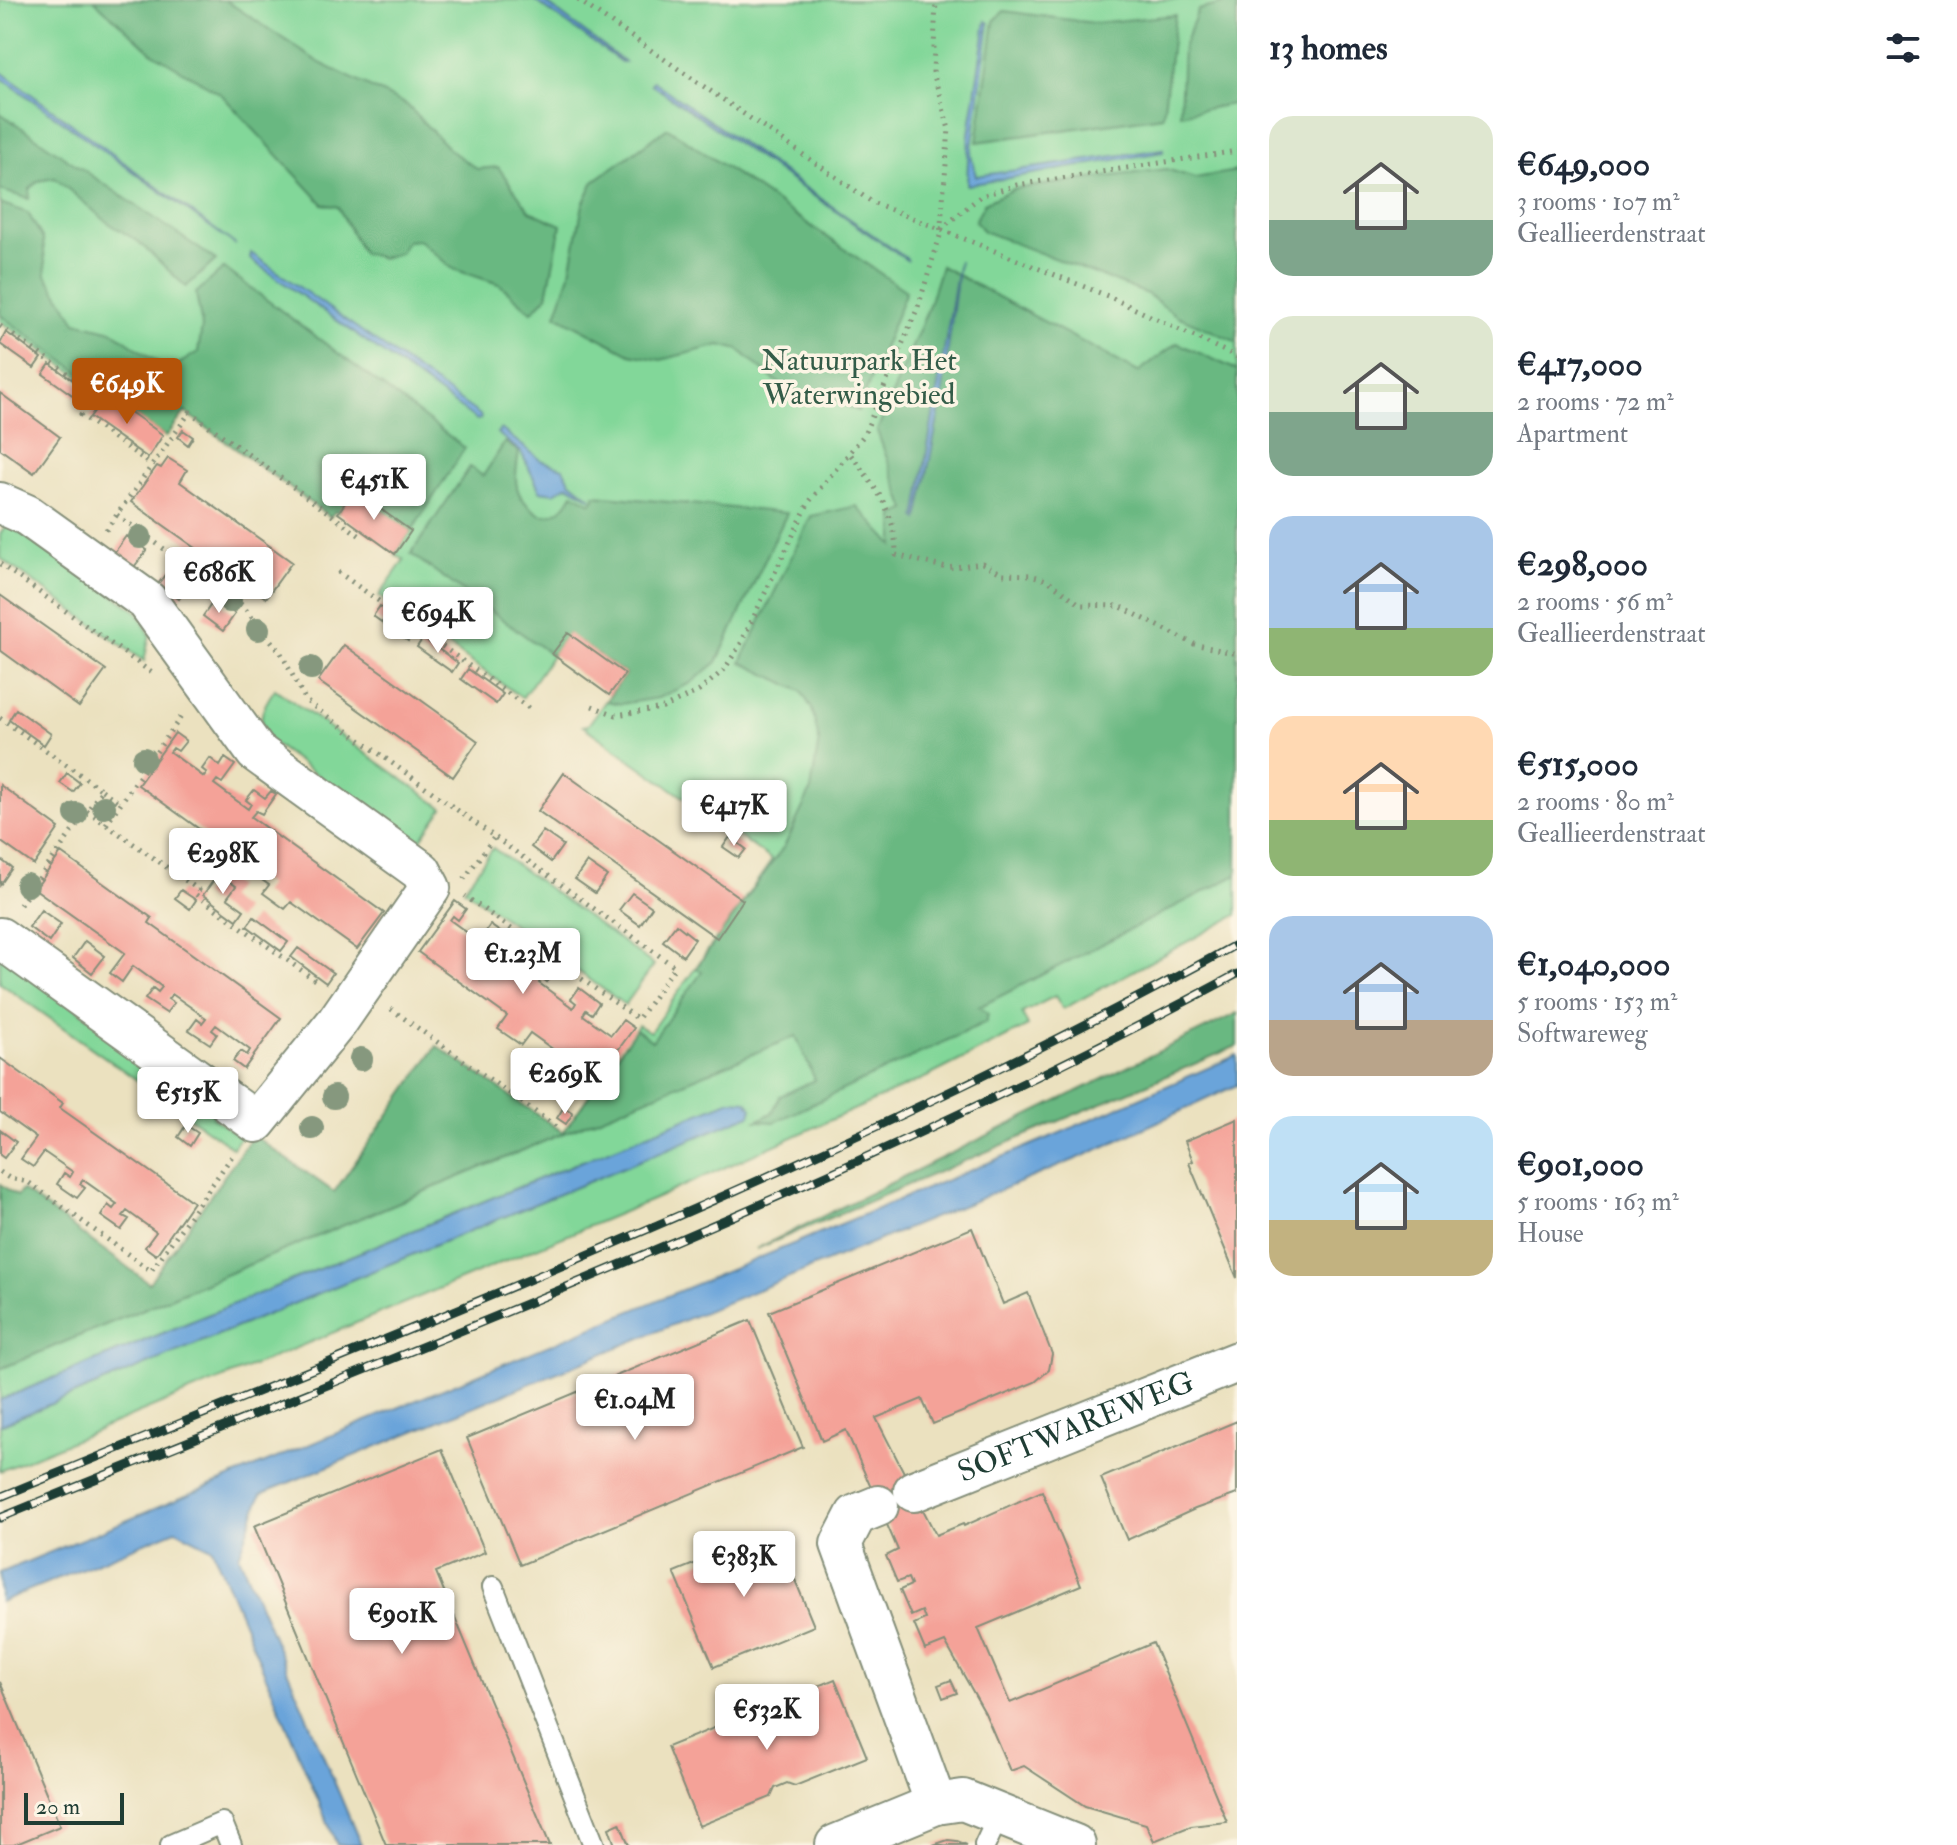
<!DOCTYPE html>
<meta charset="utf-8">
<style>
body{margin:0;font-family:"IM FELL Double Pica",serif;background:#f6f6f7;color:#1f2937;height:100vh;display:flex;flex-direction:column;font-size:30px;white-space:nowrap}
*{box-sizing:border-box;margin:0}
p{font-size:26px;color:#747a83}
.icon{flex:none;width:44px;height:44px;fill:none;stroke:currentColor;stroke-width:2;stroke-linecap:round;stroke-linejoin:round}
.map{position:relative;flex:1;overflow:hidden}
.drawer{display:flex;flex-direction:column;background:#fff;width:720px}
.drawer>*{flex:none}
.scale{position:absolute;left:24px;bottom:20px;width:100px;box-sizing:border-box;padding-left:8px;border:4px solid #1f3d34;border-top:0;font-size:22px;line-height:28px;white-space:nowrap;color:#1f3d34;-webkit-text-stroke:6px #fcf5e5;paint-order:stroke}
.price{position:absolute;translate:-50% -68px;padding:0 18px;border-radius:8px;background:#fff;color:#222;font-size:26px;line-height:52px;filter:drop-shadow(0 2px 4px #0008)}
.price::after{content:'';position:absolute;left:50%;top:48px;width:24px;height:18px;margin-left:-12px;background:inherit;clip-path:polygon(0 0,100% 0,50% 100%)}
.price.selected{background:#b45309;color:#fff}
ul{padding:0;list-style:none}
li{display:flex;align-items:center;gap:24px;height:200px;padding:0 32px}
li span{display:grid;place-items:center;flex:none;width:224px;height:160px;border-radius:24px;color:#555}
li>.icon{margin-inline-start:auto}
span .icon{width:96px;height:96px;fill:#fffc;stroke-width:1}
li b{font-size:34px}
h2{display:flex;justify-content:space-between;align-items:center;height:96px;padding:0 32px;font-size:34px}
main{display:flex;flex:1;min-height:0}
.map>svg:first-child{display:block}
</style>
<main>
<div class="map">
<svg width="1237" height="1845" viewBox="0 0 1237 1845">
<rect width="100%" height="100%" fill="#fcf5e5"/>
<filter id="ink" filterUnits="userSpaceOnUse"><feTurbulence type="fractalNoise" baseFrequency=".0125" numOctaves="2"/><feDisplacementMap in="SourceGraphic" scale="16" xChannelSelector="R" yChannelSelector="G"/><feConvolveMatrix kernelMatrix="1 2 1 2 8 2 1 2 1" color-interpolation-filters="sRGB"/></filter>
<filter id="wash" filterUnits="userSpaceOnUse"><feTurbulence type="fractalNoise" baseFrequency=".006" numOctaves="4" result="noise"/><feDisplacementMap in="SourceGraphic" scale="32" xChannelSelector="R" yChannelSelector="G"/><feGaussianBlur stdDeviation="1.8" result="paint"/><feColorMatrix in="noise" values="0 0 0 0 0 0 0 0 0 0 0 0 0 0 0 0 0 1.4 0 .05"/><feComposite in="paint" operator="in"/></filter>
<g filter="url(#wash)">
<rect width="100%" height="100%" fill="#ebe1bf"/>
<path fill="#82d799" stroke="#508a66" stroke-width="2" d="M0,0H1237V915L1063,1009L1055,996L1022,1013L1028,1026L929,1076L652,1200L0,1471V1425L598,1178L584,1160L0,1400V1369L562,1134L638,1025L650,1032L772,860L583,726L588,725L625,674L568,633L522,698L379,596L404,560L395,554L411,531L335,511L330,517L185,412L166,437L0,321Z
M7,524L137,611L150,635L144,661L0,558V534Z
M275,689L443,808L416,846L271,742C256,721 260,710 275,689Z
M493,848L654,965L625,1005L464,889Z
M0,953L217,1110L212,1117L240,1137L233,1148L0,983Z"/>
<path fill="#69b881" stroke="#447a5a" stroke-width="2" d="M94,0H225L320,63L407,105L450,150L477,169L498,167L530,211L561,225L547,296L532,312L499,284L453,269L419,240L407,241L400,253L382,258L362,253L338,207L323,204L221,94L151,52Z
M1237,0V103L1180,114L1183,47L1198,10Z
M1004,11L1094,23L1175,15L1163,116L977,142L994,21Z
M0,113L216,260L186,287L139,242L107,222L55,178L38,181L30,189L29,199L0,190Z
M668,128L906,291L858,411L838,402L811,400L774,380L739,350L720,345L661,360L630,354L556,315L569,277L583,204L594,181Z
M1166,169L1195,178L1237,171V342L1177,316L1147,294L983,231L975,221L984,203L1014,189Z
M0,203L28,213L43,239L46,275L76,322L112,331L169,370L198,352L202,327L196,293L224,268L465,448L411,532L354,491L338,513L335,511L330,517L185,412L166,437L94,389L96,384L0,315Z
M941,266L1138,372L1177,343L1237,370V875L979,1007L988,1014L986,1022L775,1122L757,1121L773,1112L780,1096L815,1080L796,1036L0,1369V1184L17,1196L22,1190L149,1283L253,1135L334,1192L437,1046L563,1132L636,1029L652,1041L702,972L696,968L785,845L811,790L819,740L812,709L801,691L741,662L811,516L857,506L894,546V515L906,510L877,431L927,311Z
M505,442L519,452C514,482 512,497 541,515C556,516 568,506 573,493L591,503L595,499L594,495L787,513L717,662L691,683L658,698L621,704L606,701L625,674L568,634L552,655L411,554L470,467L483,476Z
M1237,1013V1046L756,1249Z"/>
<path fill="#6ba4da" stroke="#457087" stroke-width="2" d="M534,0H542L624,62H621Z
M986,21L989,23L971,155L976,176L1163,149V152L967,185L969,134Z
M0,71L236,245L0,77Z
M653,81L907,259L908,261L651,84Z
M251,253L480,415L481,419L477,420L250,259Z
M959,261L942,398L918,520L916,518Z
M501,429L541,460L563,468L570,481L592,499L568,485L554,493L540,491L521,452L497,433Z
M1237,1055V1085L1086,1155L261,1494L239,1556L361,1845H337L212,1548L176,1530L0,1602V1573L1060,1133Z
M731,1100L747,1101L752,1108L750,1115L0,1425V1400Z"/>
<g id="blocks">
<path fill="#f4a298" d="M6,332L41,358L34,368L0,344Z
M50,364L84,388L78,399L43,374Z
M0,393L60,437L34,473L0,449Z
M106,395L163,435L148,458L90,417Z
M183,430L193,437L188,445L178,437Z
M168,458L187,470L180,482L292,562L266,598L131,502L157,466L161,468Z
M354,490L411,531L395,554L338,513Z
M126,536L147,550L134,567L114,553Z
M171,567L191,582L179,599L158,584Z
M0,595L106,670L79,707L0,650Z
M215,599L235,614L223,631L203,616Z
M380,606L414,631L408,641L373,616Z
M568,633L625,674L609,695L552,654Z
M423,638L458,663L452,672L417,647Z
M344,645L478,741L453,777L318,681Z
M468,669L503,694L496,704L461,679Z
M16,709L51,734L44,745L9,720Z
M175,733L186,741L178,751L173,748L170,752L204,777L207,773L202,769L210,758L220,766L225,758L235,765L222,783L217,780L214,784L248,809L251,804L246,800L254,790L265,798L271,791L276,794L262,814L256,811L251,817L384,913L357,949L291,902L285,909L263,893L269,885L224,853L227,849L138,785Z
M67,773L80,783L73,792L60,783Z
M564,773L743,900L717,938L538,811Z
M0,785L59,828L34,865L0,841Z
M543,831L563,845L551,862L531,847Z
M730,837L746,849L739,858L723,847Z
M61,853L152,918L149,923L281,1018L244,1069L233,1061L241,1051L247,1055L250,1050L216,1025L212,1030L217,1034L210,1044L189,1030L197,1019L202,1023L206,1018L172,994L168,999L174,1003L166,1013L145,999L153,988L158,992L162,987L133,966L122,982L110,973L125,953L35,889Z
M0,859L12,868L0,885Z
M587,862L607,876L595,893L575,879Z
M218,874L236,886L227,898L244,910L237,920L203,895Z
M181,890L196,900L190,909L175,898Z
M632,893L652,907L640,925L619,910Z
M455,901L466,909L458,920L453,916L450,920L484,945L488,940L482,937L490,925L511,940L503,951L498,947L494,952L512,964L529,976L532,971L527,967L534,957L555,972L547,982L542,978L539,983L573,1008L576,1003L571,999L579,988L599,1003L592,1014L586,1010L583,1015L611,1035L623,1020L634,1028L596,1080L530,1033L521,1045L498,1029L507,1016L418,952Z
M41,910L61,924L49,942L29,927Z
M254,917L288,942L281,951L247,926Z
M676,924L695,939L683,956L663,941Z
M85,941L105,956L92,973L73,958Z
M298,948L333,973L326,983L291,957Z
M0,1058L63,1103L60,1108L193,1202L156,1255L145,1247L156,1232L127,1211L123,1216L129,1219L121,1230L101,1216L108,1205L113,1209L117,1204L83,1180L80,1184L85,1188L77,1198L57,1184L64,1173L70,1177L73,1172L44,1152L33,1167L21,1159L36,1138L0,1112Z
M564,1107L573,1113L566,1124L557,1118Z
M1237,1119V1278L1189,1163L1193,1161L1185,1141Z
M186,1125L198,1133L190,1146L178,1137Z
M0,1130L16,1142L4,1158L0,1155Z
M972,1228L1003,1304L1028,1293L1052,1354L1049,1370L1035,1382L933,1424L922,1399L876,1418L936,1535L963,1524L964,1526L1042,1491L1081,1585L978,1628L1010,1703L1153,1643L1227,1822L1191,1826L1154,1841L1146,1824L1085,1806L1024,1766L1010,1771L985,1713L945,1642L925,1650L914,1624L925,1619L922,1611L911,1616L900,1590L911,1585L908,1578L897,1582L886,1556L898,1550L846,1430L822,1441L769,1312Z
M750,1320L803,1447L520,1565L467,1438Z
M1237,1421V1494L1195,1509L1127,1540L1101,1478Z
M442,1449L485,1552L436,1572L550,1845H386L254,1526Z
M775,1531L814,1626L714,1667L674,1572Z
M835,1679L867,1757L795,1786L787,1783L775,1788L771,1797L699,1826L667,1747Z
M951,1680L957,1693L943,1698L938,1685Z
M0,1682L60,1826L14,1845H0Z
M620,1823L629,1845H615L609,1828Z
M948,1840L957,1841L967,1845H933Z"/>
</g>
</g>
<g filter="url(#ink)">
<use href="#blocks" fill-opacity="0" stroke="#858f7a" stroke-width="2"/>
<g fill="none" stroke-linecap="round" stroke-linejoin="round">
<defs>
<path id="lane" d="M493,1587L594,1845
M171,1845L222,1823L231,1845
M985,1845L1000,1813"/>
<g id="street">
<path d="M0,503L27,515L147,601L256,752L421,871L430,888L337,1022L256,1122L0,938"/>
<path id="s1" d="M914,1491L1237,1362"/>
<path d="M878,1506L856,1515L841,1544L936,1804"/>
<path d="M836,1845L936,1804L963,1800L1075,1845"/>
</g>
</defs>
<use href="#lane" stroke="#858f7a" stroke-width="24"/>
<use href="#street" stroke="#858f7a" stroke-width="44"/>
<path stroke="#858f7a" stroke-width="5" stroke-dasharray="2 6" stroke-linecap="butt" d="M578,0L872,202L1110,297L1237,357
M941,229L981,196L1017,185L1237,151
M0,326L97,394L81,415L152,465
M851,455C875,487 896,511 896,555L947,568L982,563L1003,574L1031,575L1049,581L1081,605L1119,606L1194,644L1237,654
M117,515L242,605L281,653L306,701L675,967L638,1019L465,896
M106,530L190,412L363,538
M0,564L152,673
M338,572L530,709
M592,706L616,715L663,708L699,691L724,670L740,645L809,502L864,435L918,307L940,236L949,129L933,72L936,0
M0,718L102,790L17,909
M102,790L121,804
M87,811L199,890L195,894L319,983
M106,824L183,714
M464,879L495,836
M391,1009L558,1128
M0,1172L9,1178L28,1182L151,1271L235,1152"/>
<use href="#lane" stroke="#fff" stroke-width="20"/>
<use href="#street" stroke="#fff" stroke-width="40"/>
<defs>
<path id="rail" d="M0,1497C417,1325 842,1163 1237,944
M0,1518C416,1347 841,1188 1237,974"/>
</defs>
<use href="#rail" stroke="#1f3d34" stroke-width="9"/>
<use href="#rail" stroke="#fcf5e5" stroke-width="6" stroke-dasharray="18" stroke-linecap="butt"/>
</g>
<g fill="#86987e">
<circle cx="140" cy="537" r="12"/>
<circle cx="230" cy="601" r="12"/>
<circle cx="258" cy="629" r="12"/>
<circle cx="311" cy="668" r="12"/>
<circle cx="144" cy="759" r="12"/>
<circle cx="104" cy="807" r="12"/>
<circle cx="76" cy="814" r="12"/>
<circle cx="27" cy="885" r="12"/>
<circle cx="361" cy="1059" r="12"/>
<circle cx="334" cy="1097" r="12"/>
<circle cx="312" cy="1128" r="12"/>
</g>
</g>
<g text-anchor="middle" stroke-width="7" stroke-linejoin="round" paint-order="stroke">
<g font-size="30" fill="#335c48" stroke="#fcf5e5">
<text x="859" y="370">Natuurpark Het<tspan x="859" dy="34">Waterwingebied</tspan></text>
</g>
<g font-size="30" fill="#1f3d34" stroke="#fcf5e5">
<text dy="10" stroke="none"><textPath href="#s1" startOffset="174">SOFTWAREWEG</textPath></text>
</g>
</g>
</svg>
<div class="scale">20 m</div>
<b class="price selected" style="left:127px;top:426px">€649K</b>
<b class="price" style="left:374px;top:522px">€451K</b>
<b class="price" style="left:219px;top:615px">€686K</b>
<b class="price" style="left:438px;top:655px">€694K</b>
<b class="price" style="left:734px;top:848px">€417K</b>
<b class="price" style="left:223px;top:896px">€298K</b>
<b class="price" style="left:523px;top:996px">€1.23M</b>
<b class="price" style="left:565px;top:1116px">€269K</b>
<b class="price" style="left:188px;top:1135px">€515K</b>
<b class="price" style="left:635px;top:1442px">€1.04M</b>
<b class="price" style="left:744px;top:1599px">€383K</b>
<b class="price" style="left:402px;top:1656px">€901K</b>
<b class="price" style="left:767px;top:1752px">€532K</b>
</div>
<section class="drawer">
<h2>13 homes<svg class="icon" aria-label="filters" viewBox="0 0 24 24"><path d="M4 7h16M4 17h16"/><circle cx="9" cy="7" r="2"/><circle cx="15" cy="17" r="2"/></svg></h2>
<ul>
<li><span style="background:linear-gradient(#dfe7d0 65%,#7fa58c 0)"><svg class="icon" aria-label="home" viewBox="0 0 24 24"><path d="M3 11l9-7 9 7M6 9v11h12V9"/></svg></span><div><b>€649,000</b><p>3 rooms · 107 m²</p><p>Geallieerdenstraat</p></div></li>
<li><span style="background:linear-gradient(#dfe7d0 60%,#7fa58c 0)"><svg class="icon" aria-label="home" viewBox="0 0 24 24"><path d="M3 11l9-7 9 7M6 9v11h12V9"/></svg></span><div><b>€417,000</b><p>2 rooms · 72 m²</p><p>Apartment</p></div></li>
<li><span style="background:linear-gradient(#a9c7e8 70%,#8fb573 0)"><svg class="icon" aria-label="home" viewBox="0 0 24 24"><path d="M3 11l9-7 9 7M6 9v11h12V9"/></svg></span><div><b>€298,000</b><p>2 rooms · 56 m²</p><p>Geallieerdenstraat</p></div></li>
<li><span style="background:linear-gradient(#ffd9b3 65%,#8fb573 0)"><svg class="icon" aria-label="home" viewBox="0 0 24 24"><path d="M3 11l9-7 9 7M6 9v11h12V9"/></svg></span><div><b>€515,000</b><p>2 rooms · 80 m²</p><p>Geallieerdenstraat</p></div></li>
<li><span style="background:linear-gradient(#a9c7e8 65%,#b9a48a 0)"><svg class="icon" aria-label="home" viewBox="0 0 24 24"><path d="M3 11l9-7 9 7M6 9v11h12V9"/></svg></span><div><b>€1,040,000</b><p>5 rooms · 153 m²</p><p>Softwareweg</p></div></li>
<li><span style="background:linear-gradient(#bfe0f5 65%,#c2b280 0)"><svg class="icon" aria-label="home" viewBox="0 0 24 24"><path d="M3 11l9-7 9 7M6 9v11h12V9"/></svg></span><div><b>€901,000</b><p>5 rooms · 163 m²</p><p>House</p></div></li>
</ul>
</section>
</main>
